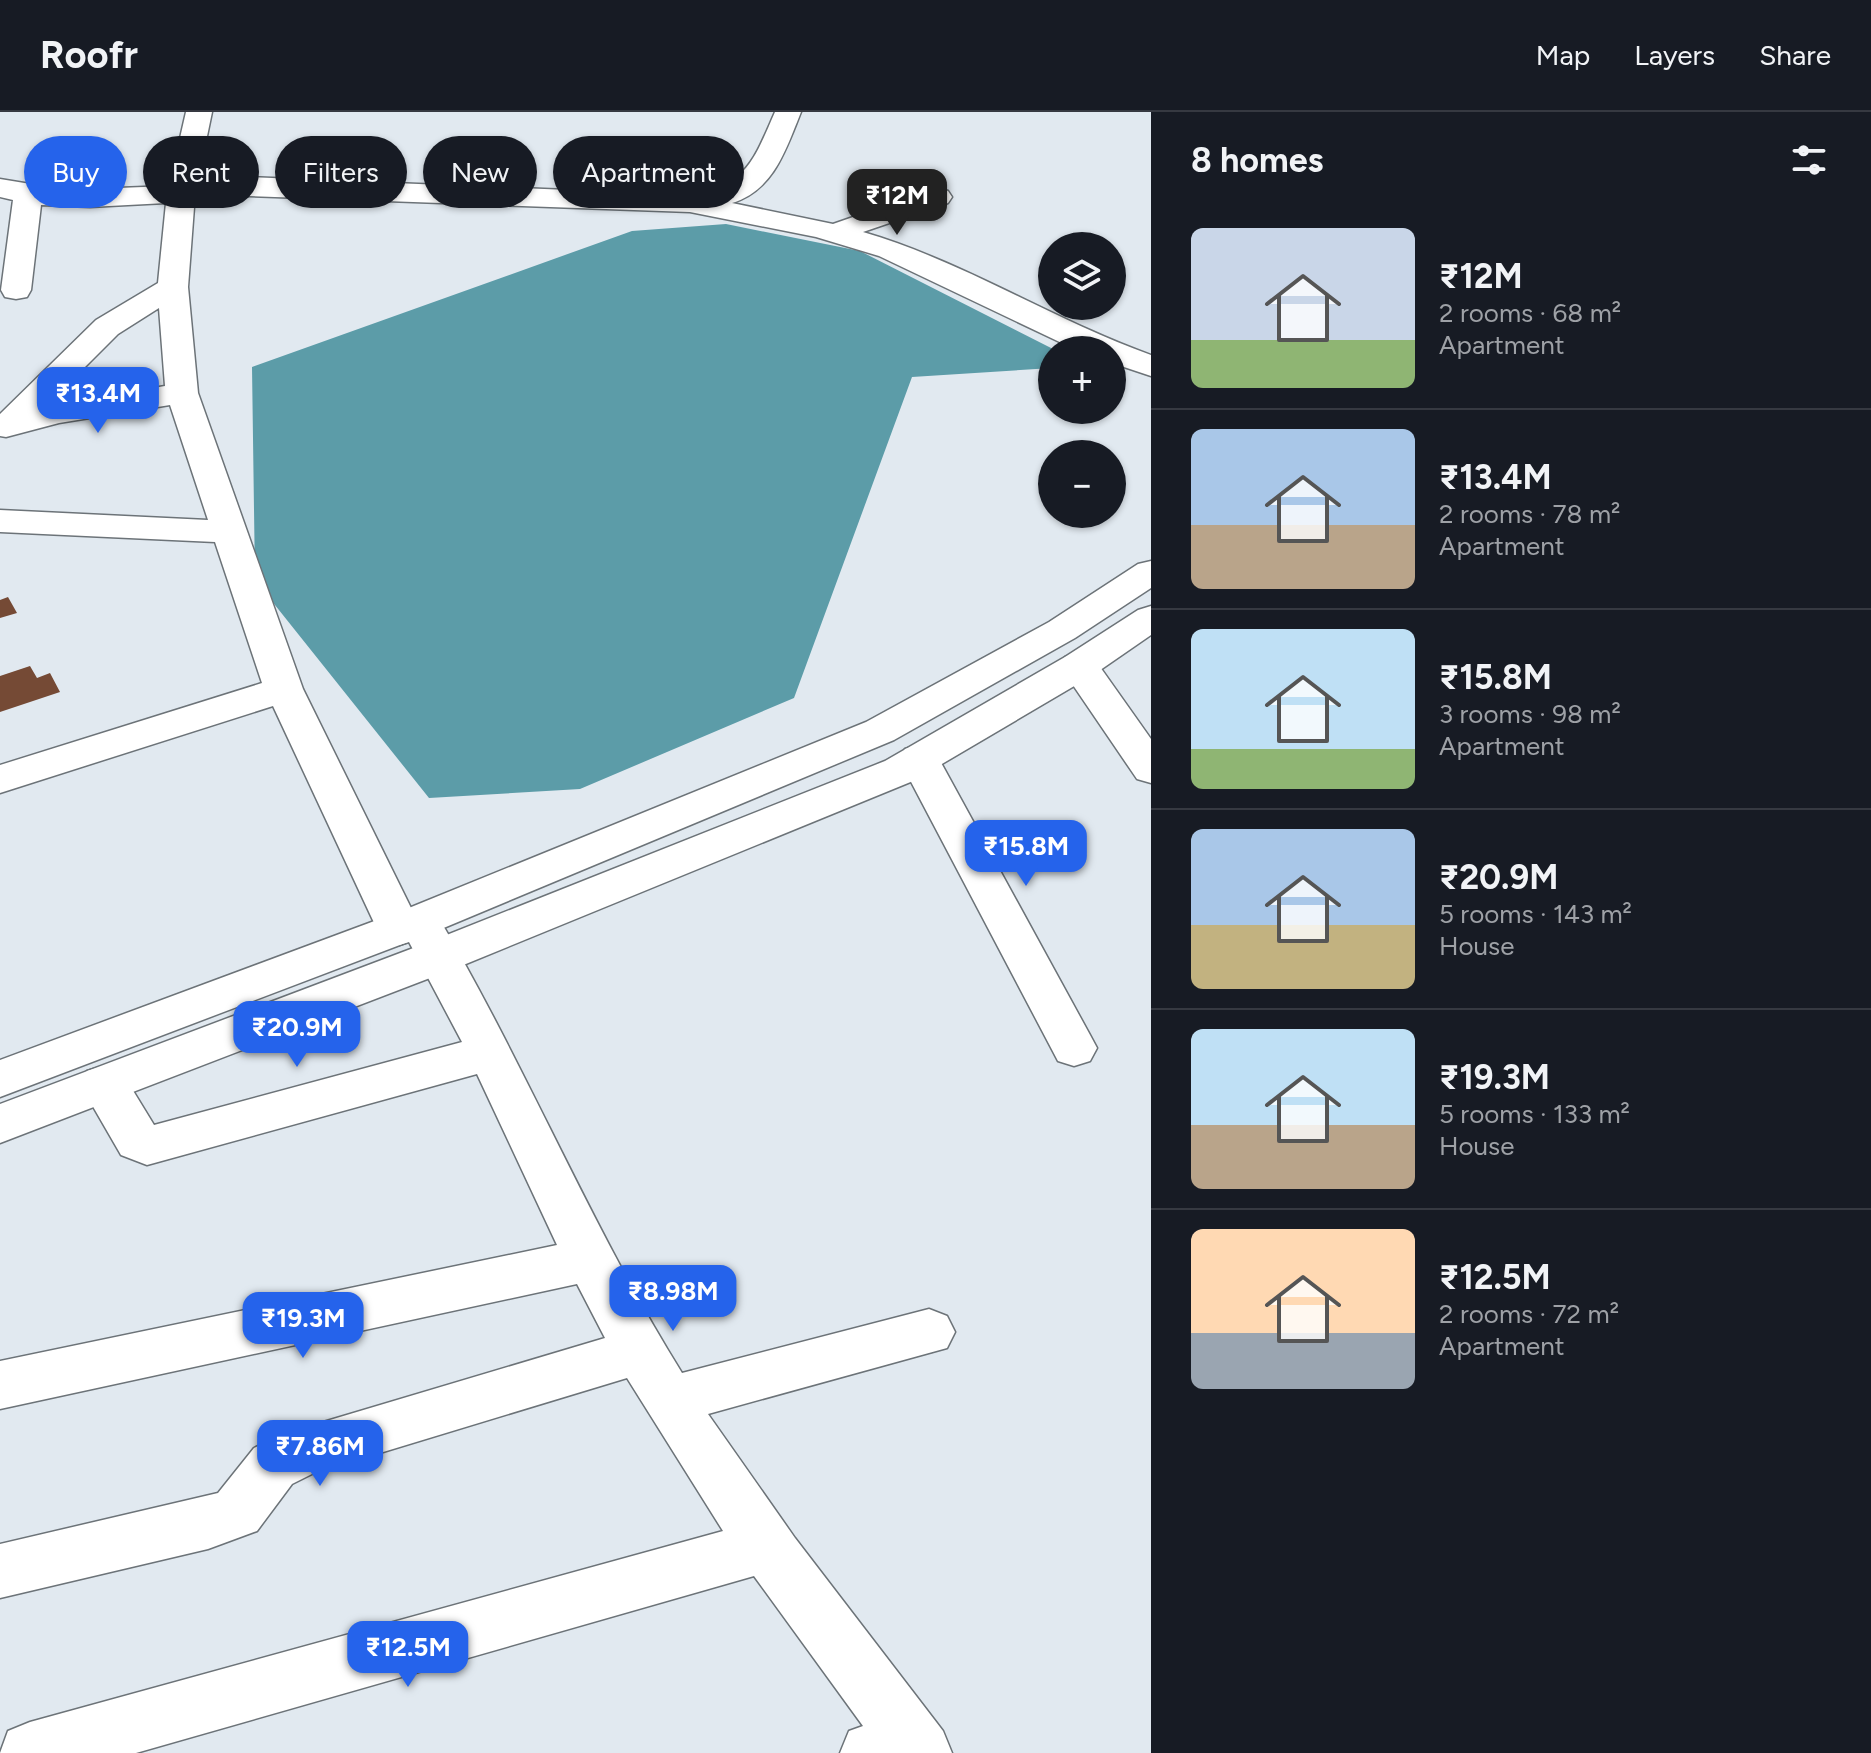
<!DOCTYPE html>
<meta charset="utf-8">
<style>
body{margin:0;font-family:Figtree,sans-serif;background:#20242c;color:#f1f3f6;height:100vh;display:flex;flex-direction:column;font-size:30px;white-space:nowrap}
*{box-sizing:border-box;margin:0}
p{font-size:26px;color:#9ea1a6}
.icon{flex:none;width:44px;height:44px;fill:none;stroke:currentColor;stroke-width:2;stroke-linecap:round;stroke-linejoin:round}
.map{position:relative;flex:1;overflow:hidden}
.panel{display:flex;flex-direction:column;background:#171b24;width:720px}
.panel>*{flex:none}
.banner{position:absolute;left:24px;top:24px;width:760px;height:72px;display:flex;gap:16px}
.buttons{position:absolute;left:1038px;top:120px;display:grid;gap:16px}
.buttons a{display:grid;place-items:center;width:88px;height:88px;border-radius:50%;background:#171b24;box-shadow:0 2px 6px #0004;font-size:40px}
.price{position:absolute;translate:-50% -68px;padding:0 18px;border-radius:16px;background:#2563eb;color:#fff;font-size:26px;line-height:52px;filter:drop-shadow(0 2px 4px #0008)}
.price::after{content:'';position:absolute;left:50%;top:48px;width:24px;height:18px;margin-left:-12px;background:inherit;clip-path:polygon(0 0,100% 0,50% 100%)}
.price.selected{background:#222;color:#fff}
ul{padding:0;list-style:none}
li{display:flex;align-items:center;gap:24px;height:200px;padding:0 40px}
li+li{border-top:2px solid #363941}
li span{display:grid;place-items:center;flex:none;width:224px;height:160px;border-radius:12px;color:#555}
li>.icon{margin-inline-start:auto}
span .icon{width:96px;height:96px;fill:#fffc;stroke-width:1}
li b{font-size:34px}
h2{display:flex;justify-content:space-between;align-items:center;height:96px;padding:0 40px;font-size:34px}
.pill{padding:0 28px;border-radius:36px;background:#171b24;box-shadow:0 2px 6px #0004;font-size:28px;line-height:72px}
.pill.selected{background:#2563eb;color:#fff}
header{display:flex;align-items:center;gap:48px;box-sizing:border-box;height:112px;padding:0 40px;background:#171b24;border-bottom:2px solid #363941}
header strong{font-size:38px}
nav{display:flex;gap:44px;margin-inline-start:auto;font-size:28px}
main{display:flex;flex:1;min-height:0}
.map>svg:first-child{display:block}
</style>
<header>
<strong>Roofr</strong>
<nav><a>Map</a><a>Layers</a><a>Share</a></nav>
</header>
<main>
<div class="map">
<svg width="1151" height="1641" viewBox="0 0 1151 1641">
<rect width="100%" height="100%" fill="#e1e9f0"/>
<path fill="#5c9ca8" d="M726,112L860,139L1055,238H1052V256L912,265L794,586L580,677L429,686L255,468L252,255L632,119Z"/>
<path fill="#754a35" d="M8,485L17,501L0,506V488Z
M30,554L37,566L50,561L60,580L0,600V564Z"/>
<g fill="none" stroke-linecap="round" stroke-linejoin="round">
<defs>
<path id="minor" d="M186,0H212L199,63L689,83C747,73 753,50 775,0H801C786,37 774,78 732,91L833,112L928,79L938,76L948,79L952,85L948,91L863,120C963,149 1053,208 1151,243V264L1112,251V238H1078L1068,234L879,144L816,125L690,100L195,82L188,175L198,281L303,577L411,796L419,793L434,798C524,949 589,1112 682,1261L929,1197L947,1204L955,1220L947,1236L708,1302L795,1426L943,1619L952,1641H840L849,1619L863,1614L754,1464L136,1641H0L8,1619L30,1610L723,1419L627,1266L314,1361L292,1372L257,1419L208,1437L0,1486V1432L218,1381L254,1336L283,1322L605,1226L577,1172L0,1297V1249L557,1133L477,962L147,1053L121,1043L80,972L87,959L104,954L121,959L154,1013L462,930L409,830L399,833L383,828L377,817L273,594L0,681V653L262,571L215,430L0,420V398L208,408L170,293L59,311L6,325L0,324V302L96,208L158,171L166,91L90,95L41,93L31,178L27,185L16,187L5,185L1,178L13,88L0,85V67L67,78L169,74ZM159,196L165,274L46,294L118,222Z
M1079,542L1093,545L1151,627V671L1137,667L1060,554L1065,545Z
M919,633L933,637L939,647L1090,923L1097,936L1090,949L1074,954L1058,949L899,647L905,637Z"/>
<path id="major" d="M1151,449V476L1075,526L894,628L434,820L0,985V948L404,798L866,610L1049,510L1138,452Z
M1151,494V523L1093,563L913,669L456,856L0,1031V992L424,832L885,649L1065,545L1138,498Z"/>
</defs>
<use href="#minor" stroke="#6c7378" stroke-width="3"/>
<use href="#major" stroke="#6c7378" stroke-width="3"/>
<use href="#minor" fill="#fff" fill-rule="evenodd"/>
<use href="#major" fill="#fff" fill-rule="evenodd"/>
</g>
</svg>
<div class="buttons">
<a><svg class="icon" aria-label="layers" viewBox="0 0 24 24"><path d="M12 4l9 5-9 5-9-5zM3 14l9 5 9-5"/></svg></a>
<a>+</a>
<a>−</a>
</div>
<b class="price selected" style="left:897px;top:125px">₹12M</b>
<b class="price" style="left:98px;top:323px">₹13.4M</b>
<b class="price" style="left:1026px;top:776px">₹15.8M</b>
<b class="price" style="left:297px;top:957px">₹20.9M</b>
<b class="price" style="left:673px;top:1221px">₹8.98M</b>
<b class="price" style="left:303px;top:1248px">₹19.3M</b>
<b class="price" style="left:320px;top:1376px">₹7.86M</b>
<b class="price" style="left:408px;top:1577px">₹12.5M</b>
<div class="banner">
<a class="pill selected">Buy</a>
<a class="pill">Rent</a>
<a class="pill">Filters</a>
<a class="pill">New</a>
<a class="pill">Apartment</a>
</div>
</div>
<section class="panel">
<h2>8 homes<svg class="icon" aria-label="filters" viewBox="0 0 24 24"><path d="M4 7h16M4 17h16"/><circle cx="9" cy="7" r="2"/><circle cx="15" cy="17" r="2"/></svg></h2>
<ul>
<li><span style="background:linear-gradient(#c9d6e8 70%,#8fb573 0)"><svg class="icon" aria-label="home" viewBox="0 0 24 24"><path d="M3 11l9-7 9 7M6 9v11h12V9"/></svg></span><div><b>₹12M</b><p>2 rooms · 68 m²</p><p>Apartment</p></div></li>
<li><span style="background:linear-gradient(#a9c7e8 60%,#b9a48a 0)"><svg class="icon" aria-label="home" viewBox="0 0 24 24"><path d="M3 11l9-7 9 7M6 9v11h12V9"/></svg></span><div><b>₹13.4M</b><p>2 rooms · 78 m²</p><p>Apartment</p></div></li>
<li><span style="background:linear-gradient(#bfe0f5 75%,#8fb573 0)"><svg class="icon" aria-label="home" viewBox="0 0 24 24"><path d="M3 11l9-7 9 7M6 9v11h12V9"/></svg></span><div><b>₹15.8M</b><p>3 rooms · 98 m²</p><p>Apartment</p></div></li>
<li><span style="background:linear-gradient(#a9c7e8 60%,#c2b280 0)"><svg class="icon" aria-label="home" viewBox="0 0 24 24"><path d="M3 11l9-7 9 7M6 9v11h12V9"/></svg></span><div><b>₹20.9M</b><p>5 rooms · 143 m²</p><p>House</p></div></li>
<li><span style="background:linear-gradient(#bfe0f5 60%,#b9a48a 0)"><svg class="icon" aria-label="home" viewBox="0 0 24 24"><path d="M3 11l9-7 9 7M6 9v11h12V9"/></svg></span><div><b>₹19.3M</b><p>5 rooms · 133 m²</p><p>House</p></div></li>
<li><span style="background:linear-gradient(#ffd9b3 65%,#9aa5b1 0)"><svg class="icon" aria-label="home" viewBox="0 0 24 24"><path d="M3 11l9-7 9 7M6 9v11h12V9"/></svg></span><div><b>₹12.5M</b><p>2 rooms · 72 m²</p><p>Apartment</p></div></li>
</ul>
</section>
</main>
